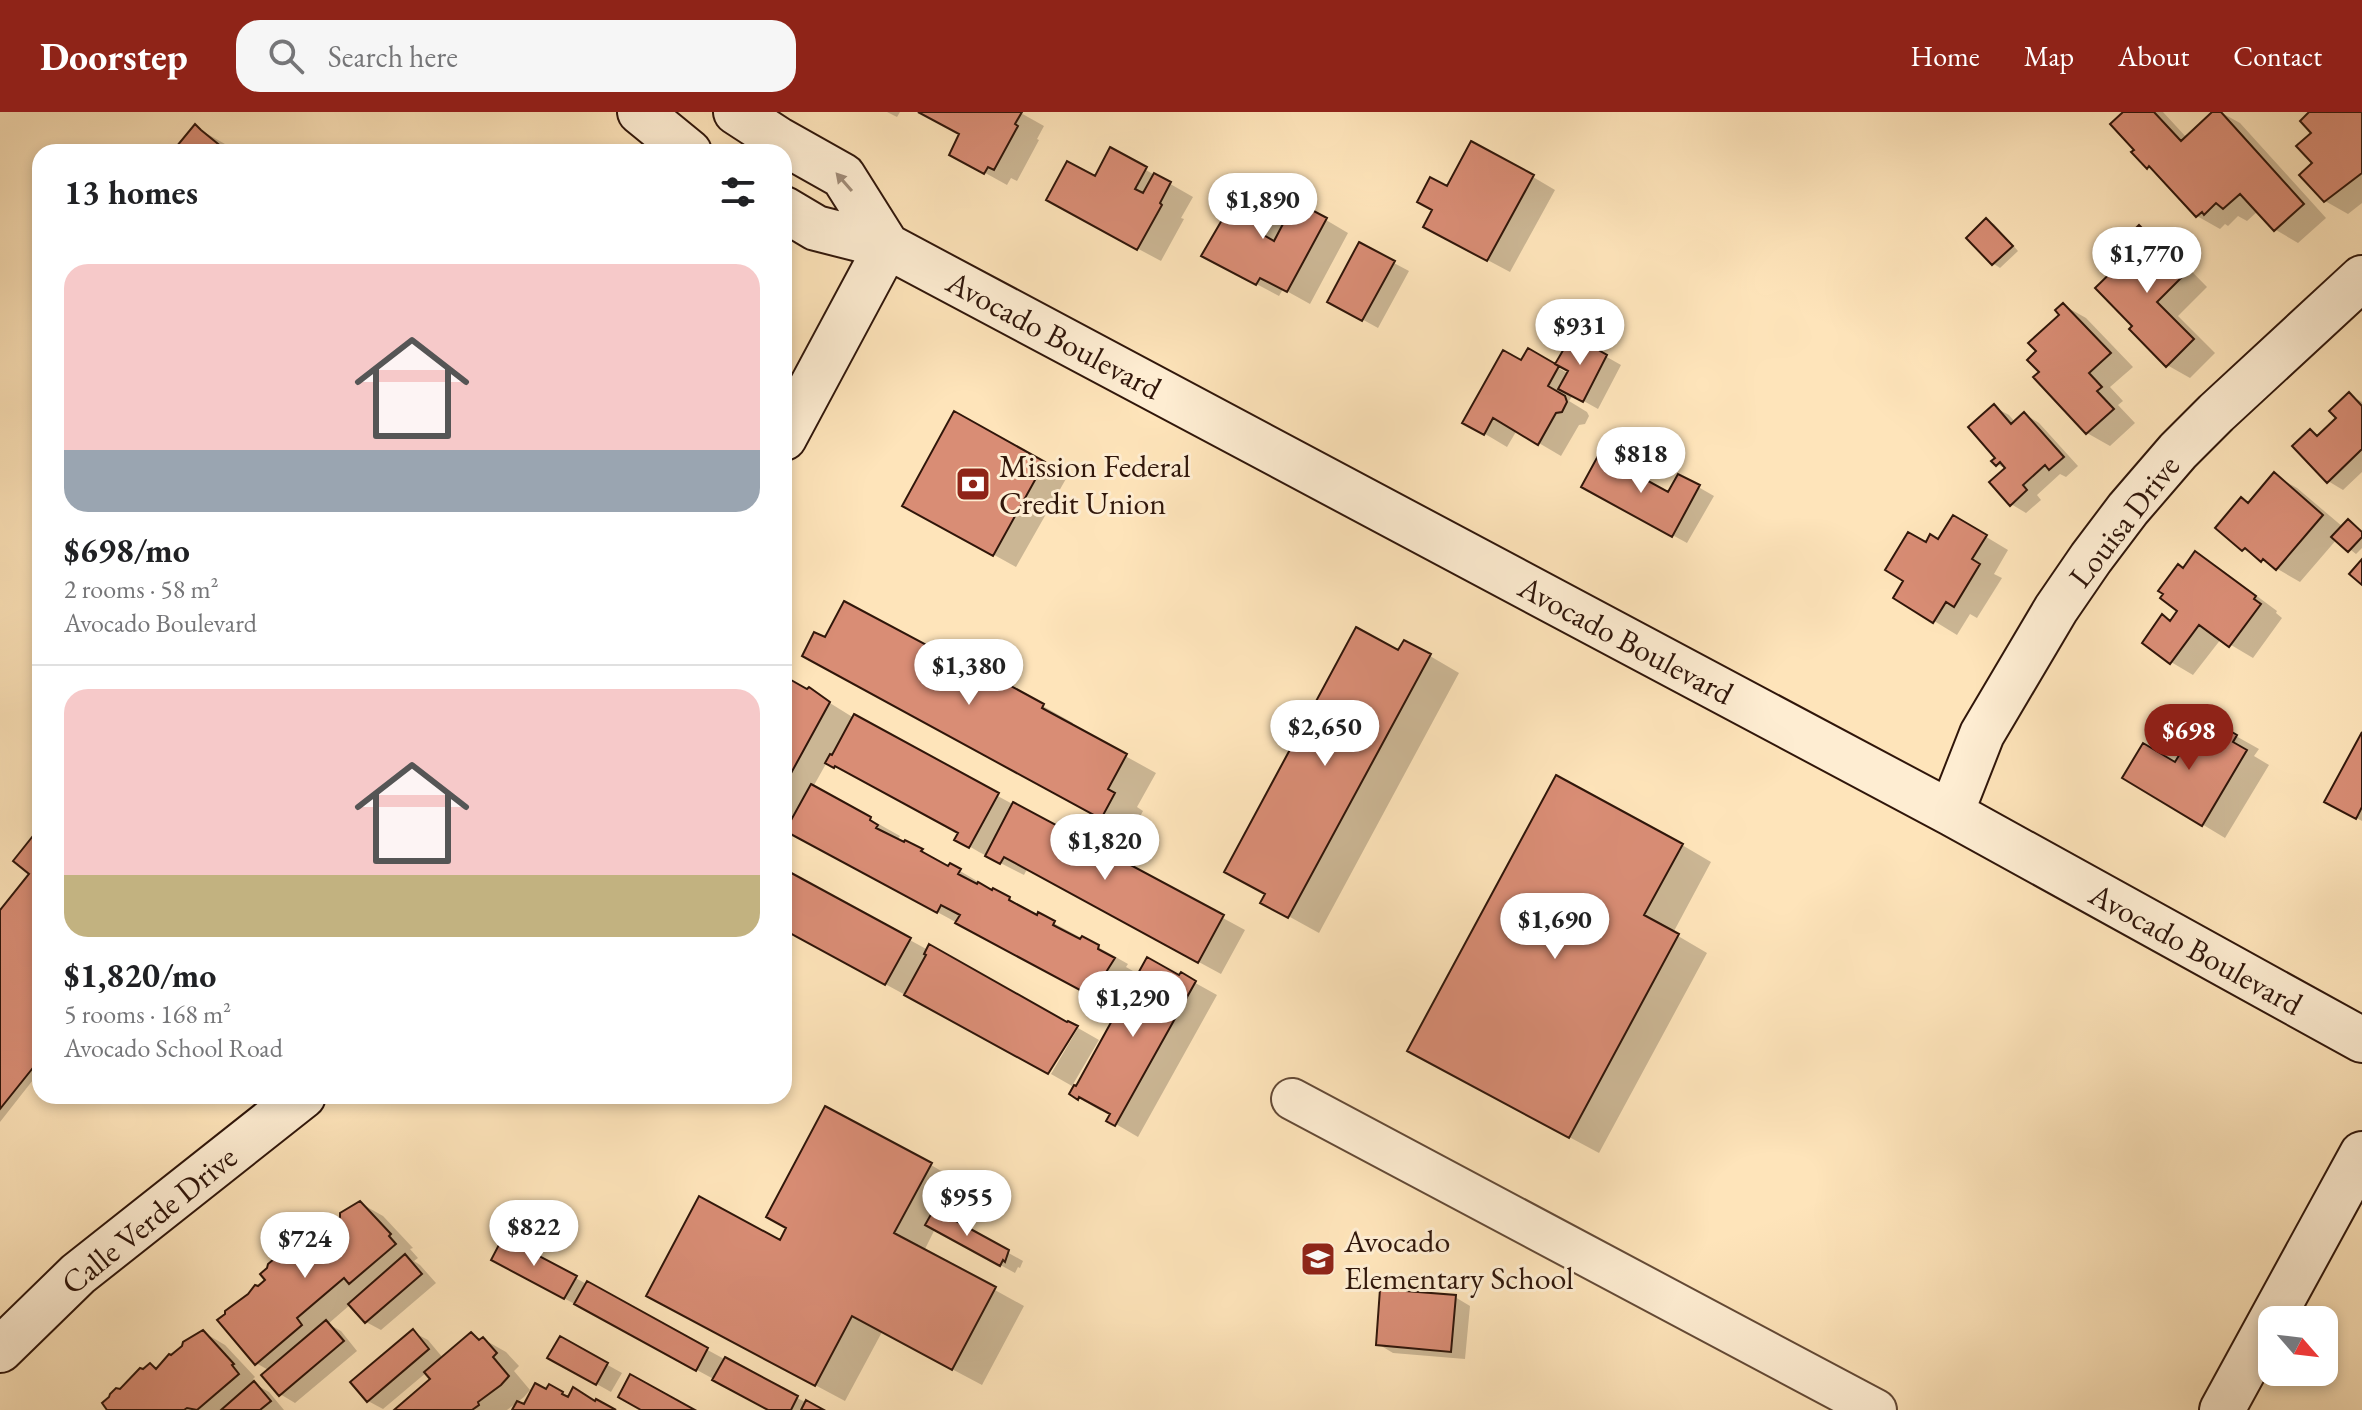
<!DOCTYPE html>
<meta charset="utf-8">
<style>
body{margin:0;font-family:"EB Garamond",serif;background:#f6f6f6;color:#202124;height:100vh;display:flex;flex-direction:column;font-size:30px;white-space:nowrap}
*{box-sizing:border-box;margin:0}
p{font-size:26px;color:#757577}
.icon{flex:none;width:44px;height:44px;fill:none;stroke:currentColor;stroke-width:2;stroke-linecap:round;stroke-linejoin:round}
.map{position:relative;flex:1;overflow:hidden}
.details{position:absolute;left:32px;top:32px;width:760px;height:960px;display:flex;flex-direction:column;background:#fff;border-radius:24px;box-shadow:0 4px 12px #0003}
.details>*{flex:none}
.needle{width:52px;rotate:118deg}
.tools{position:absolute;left:2258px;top:1194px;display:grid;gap:16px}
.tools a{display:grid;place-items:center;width:80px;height:80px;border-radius:16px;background:#fff;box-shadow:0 4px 12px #0003;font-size:40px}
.price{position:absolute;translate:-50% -68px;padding:0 18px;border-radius:28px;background:#fff;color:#222;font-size:26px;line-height:52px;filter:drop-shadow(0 2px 4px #0008)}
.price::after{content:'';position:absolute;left:50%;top:48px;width:24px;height:18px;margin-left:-12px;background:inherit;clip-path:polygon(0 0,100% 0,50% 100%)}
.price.current{background:#8f2418;color:#fff}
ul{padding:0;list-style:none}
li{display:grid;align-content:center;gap:16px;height:424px;padding:0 32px}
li+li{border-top:2px solid #e0e0e0}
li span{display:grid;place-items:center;height:248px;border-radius:24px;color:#555}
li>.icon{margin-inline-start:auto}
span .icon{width:144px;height:144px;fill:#fffc;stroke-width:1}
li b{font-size:34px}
h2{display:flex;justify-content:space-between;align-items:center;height:96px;padding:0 32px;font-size:34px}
header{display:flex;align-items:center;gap:48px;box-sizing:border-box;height:112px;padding:0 40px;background:#8f2418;color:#fff}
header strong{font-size:38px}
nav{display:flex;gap:44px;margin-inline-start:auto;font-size:28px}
.search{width:560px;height:72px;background:#f6f6f6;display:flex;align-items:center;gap:20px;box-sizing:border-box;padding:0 28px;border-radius:24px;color:#757577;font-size:30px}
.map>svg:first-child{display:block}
</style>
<header>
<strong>Doorstep</strong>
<div class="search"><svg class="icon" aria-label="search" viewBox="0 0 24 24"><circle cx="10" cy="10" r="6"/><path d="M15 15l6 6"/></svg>Search here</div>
<nav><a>Home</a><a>Map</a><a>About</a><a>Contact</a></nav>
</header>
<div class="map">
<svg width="2362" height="1298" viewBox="0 0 2362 1298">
<rect width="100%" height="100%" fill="#fee4ba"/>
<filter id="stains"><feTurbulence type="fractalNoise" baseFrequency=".0025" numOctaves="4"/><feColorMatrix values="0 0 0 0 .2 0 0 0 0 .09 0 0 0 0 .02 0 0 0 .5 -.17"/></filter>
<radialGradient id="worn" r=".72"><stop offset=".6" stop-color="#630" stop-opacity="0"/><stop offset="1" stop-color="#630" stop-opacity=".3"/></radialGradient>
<path fill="#0003" d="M887,0H900L897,5Z
M922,0H1019L1044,14L1037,27L1039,28L1017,69L1011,66L1007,73L951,42L962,22Z
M2125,0H2163L2187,26L2215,0H2220L2240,11L2326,106L2298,131L2276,118L2258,99L2247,109L2238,104L2228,114L2225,112L2220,117L2197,104L2158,61L2148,55L2137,38Z
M2312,0H2362V91L2348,102L2325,89L2315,51Z
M195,15L225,32L234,40H174Z
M1111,38L1193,85L1181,106L1184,107L1161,149L1071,101L1095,67Z
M1533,65L1555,78L1510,160L1448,127V77Z
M1241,79L1289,105L1326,108L1348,121L1310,192L1283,177L1279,184L1226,156Z
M1987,109L1994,112L2018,139L2000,156L1994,152L1969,126Z
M2139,116L2162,129L2207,175L2178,204L2215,241L2190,266L2167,253L2133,142Z
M1360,133L1409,159L1378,216L1329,189Z
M2063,193L2086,206L2133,255L2110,275L2123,289L2118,293L2135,311L2110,334L2087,321L2036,265L2042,260L2062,203Z
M1573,226L1621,253L1598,297L1573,283L1569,289L1587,300L1589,304L1585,312L1579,313L1561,344L1517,318L1507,335L1465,310L1522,251L1529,239L1569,262Z
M2349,283L2362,290V360L2343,378L2328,369L2311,319L2320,324L2339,306Z
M1994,295L2009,303L2015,310L2024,302L2039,311L2078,354L2066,365L2060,362L2037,383L2041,388L2026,401L2011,392L2006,357L1997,352L1998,346Z
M955,302L1067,365L1016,455L904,393Z
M2274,363L2297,376L2343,415L2362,420V436L2356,442L2337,427L2300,470L2243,437L2242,387L2250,392Z
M1679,364L1714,384L1687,431L1583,374L1669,383Z
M1953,405L2008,438L1994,462L2002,466L1977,506L1970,502L1957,523L1895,485L1926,432L1939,430Z
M2196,442L2218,455L2277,499L2276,501L2282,506L2253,546L2221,527L2193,563L2171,550L2163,505L2172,510L2180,499L2184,458Z
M826,528L931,538L933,534L1043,594L1073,611L1071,614L1156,661L1137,695L1143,699L1131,722L834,560Z
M1399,541L1430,544L1459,561L1319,821L1263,790Z
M784,567L808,580L809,578L854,606L1245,818L1221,862L1027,757L1024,763L979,740L957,727L961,721L827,650L813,675L900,724L898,727L960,759L989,776L988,778L1009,787L1098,835L1128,852L1126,855L1140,863L1180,865L1181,863L1217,883L1138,1025L1109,1008L1112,1002L1103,996L1101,999L1072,982L1077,977L1120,899L817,735L784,710Z
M2227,619L2259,637L2254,644L2269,653L2225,726L2124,665L2176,653L2224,625Z
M2362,624V709L2326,689Z
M40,718V959L0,1010V801L32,762Z
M1682,733L1711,750L1673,821L1707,841L1599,1041L1439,955Z
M784,759L928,838L929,835L909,885L784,817Z
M1078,916L1099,928L1072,974L1051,962Z
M931,1053L960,1070L942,1104L1023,1149L1020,1156L1018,1155L1015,1161L935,1117L924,1139L1024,1194L982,1273L882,1220L845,1289L678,1200L781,1130Z
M360,1091L383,1104L413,1136L410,1137L418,1146L414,1149L420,1153L436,1171L381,1218L366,1210L351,1192L328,1212L341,1219L357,1239L295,1291L280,1282L270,1259L256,1251L268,1168L278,1151L308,1125L315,1129Z
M504,1127L726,1248L820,1298H771L508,1156Z
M1455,1185L1470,1194L1465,1247L1393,1241L1378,1232Z
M203,1220L225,1233L255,1265L253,1267L260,1275L269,1280L284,1298H110L120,1280L158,1258Z
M413,1220L428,1228L443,1246L471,1222L482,1228L483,1227L506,1240L519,1254L514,1259L530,1278L524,1285L507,1298H397L433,1267L427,1260L383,1297L368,1289Z
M561,1227L622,1261L611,1280L550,1246Z"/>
<path fill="#d98d75" stroke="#30160a" stroke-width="2" d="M918,0H1022L1015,12L1018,14L994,58L988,55L984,62L949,43L959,22Z
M2123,0H2154L2181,29L2212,0H2221L2304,92L2274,119L2240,82L2223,97L2216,91L2204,103L2202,100L2196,105L2149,54L2147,57L2131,40L2134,38L2110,12Z
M2309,0H2362V61L2324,90L2299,63L2312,51L2296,34L2311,21L2300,9Z
M195,12L201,18L228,40H172Z
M1471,29L1534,63L1487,149L1423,115L1432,98L1417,90L1430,65L1447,74Z
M1110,35L1147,55L1135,77L1143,81L1154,61L1171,70L1160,91L1162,93L1137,138L1046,88L1067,49L1095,64Z
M1240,77L1276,96L1262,122L1274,129L1295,89L1327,106L1287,180L1260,166L1256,173L1201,144Z
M1986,106L2013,134L1992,153L1966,126Z
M2139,113L2186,161L2157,190L2194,227L2166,255L2129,217L2132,214L2095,176L2130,142L2120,132Z
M1359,130L1395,149L1362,209L1327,190Z
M2063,191L2111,241L2089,261L2102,275L2097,279L2114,297L2086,322L2033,265L2039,260L2027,248L2036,239L2028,231L2059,203L2055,198Z
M1572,223L1607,243L1583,290L1558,277L1568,259L1555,252Z
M1528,236L1559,254L1548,274L1565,284L1567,290L1562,300L1556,301L1538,333L1493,306L1484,323L1462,311L1503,238L1521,248Z
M2349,280L2362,294V337L2327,371L2292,334L2310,317L2317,324L2336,306L2329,299Z
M1994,292L2011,312L2024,300L2064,345L2049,358L2045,353L2023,373L2027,378L2010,394L1989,370L2005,356L2000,350L1996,354L1991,349L1995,346L1968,315Z
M954,299L1045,350L993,444L902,394Z
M1599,342L1668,380L1678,362L1700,373L1672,425L1581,375Z
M2274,360L2323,403L2276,458L2263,447L2261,450L2245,436L2242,439L2215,416L2241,385L2248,391Z
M1953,403L1987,423L1972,447L1980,452L1954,495L1946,490L1933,511L1893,486L1903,469L1885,458L1908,420L1926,430L1930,422L1938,427Z
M2348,407L2362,420V425L2348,440L2331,425Z
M2195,439L2256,484L2254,487L2261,492L2229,535L2199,513L2170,552L2142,531L2162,502L2170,509L2177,499L2160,486L2163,482L2158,479L2178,452L2183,456Z
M2362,447V473L2349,462Z
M844,489L930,535L932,531L1044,592L1042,596L1127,642L1108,677L1115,681L1101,707L802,544L814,520L825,525Z
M1356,515L1398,538L1404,528L1431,542L1288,806L1260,791L1265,782L1224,760Z
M784,564L807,577L809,575L830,590L784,674Z
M854,602L999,681L969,736L954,728L958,721L835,654L834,656L825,651L830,642L832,643Z
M2200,609L2223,623L2227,617L2237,623L2233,630L2247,638L2202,714L2122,666L2143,631L2175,650Z
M2362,620V695L2356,707L2324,690Z
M1556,663L1683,732L1644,803L1679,822L1569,1026L1407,939Z
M811,672L871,705L870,708L878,713L876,716L904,730L905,728L923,737L921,739L948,754L950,751L961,757L958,762L977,772L978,770L992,778L993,776L1010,785L1009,788L1037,803L1038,800L1055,809L1053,813L1080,827L1082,824L1099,833L1098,837L1115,846L1091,884L955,811L960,803L941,793L937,801L785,719Z
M1013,690L1224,803L1198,851L1004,745L1000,752L985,744Z
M40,715V947L0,997V798L29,762L13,749Z
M784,757L911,826L885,873L784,818Z
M929,832L1067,910L1068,909L1078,914L1048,962L904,883L926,843L924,842Z
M1147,845L1179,863L1181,860L1196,869L1115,1014L1106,1009L1110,1002L1079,985L1078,988L1069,982L1074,973L1076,974Z
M825,994L932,1051L894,1121L996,1175L952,1258L852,1204L815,1274L646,1184L699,1084L780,1128L786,1116L766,1105Z
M360,1089L391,1122L389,1124L396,1132L349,1172L344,1166L297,1206L302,1213L255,1253L217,1208L225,1202V1199L248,1182L255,1173L258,1174L265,1168L260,1162L267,1156L268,1152L274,1147L277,1148L298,1127L301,1128L308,1122L313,1128L326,1113L329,1114L340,1105V1101Z
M934,1097L1009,1138L1005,1150L1003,1148L1000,1154L925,1113Z
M503,1125L577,1164L564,1187L491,1148Z
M405,1142L422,1162L365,1211L348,1192Z
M587,1169L708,1236L696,1259L574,1192Z
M1380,1177L1456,1183L1451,1240L1376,1233Z
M326,1208L344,1229L279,1284L261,1263Z
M413,1217L429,1237L367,1290L350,1270Z
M203,1218L234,1252L232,1253L239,1262L197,1298L187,1296L184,1298H107L102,1291L109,1285L110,1282L116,1276L120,1277L140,1256L143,1257L150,1251L156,1257L169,1242L171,1243L182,1234L183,1230Z
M471,1220L479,1228L483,1225L497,1241L493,1245L509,1264L501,1273L478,1290L479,1293L472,1298H394L430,1267L424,1260Z
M560,1224L608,1251L596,1273L547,1246Z
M725,1245L798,1284L791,1298H768L712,1268Z
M630,1262L695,1298H641L618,1285Z
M254,1269L271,1289L260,1298H221Z
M535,1271L546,1277L549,1272L563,1280L562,1282L568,1285L573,1275L595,1289L596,1287L616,1298H512L517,1289L524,1292Z
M806,1288L824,1298H801Z"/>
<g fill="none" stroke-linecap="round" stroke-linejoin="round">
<defs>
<path id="street" d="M1292,987L1876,1298"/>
<path id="secondary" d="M640,0L689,40
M736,0L779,28L843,64L887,134
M784,97L816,116L887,134L1951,701L2362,928
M784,326L887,134
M1951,701L1982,622L2056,497L2091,446L2128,397L2178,339L2216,301L2362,166
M0,1238L78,1162L303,984
M2222,1298L2362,1042"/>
</defs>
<use href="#street" stroke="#644a36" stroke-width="44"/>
<use href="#secondary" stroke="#30160a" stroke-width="48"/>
<use href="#street" stroke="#feedd2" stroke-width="40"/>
<use href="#secondary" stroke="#feedd2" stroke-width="44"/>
</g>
<defs><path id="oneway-solid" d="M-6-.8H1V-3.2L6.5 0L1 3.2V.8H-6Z" transform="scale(2)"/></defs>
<use fill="#a18c78" href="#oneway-solid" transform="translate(844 70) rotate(-131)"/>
<defs>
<symbol id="bank-square" viewBox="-11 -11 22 22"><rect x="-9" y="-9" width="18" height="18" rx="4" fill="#8f2418" stroke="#feedd2"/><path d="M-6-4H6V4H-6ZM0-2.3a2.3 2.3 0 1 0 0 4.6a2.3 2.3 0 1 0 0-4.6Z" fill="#fff"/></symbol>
<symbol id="school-square" viewBox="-11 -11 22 22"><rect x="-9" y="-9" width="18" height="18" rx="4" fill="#8f2418" stroke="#feedd2"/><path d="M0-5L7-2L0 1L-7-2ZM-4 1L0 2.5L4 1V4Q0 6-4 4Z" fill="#fff"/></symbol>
</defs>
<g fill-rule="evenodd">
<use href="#bank-square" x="953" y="352" width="40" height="40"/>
<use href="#school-square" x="1298" y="1127" width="40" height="40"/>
</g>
<g text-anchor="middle" stroke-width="6" stroke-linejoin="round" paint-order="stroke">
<g font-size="32" fill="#30160a" stroke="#feedd2">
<text transform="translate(1054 223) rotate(28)" y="11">Avocado Boulevard</text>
<text transform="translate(2124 409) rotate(-52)" y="11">Louisa Drive</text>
<text transform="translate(1626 528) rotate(28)" y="11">Avocado Boulevard</text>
<text transform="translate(2196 837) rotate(29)" y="11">Avocado Boulevard</text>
<text transform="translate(149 1108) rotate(-39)" y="11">Calle Verde Drive</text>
</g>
<g font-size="32" fill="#30160a" stroke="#feedd2" text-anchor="start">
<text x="999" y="365">Mission Federal<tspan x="999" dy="37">Credit Union</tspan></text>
<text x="1344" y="1140">Avocado<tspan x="1344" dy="37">Elementary School</tspan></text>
</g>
</g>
<rect width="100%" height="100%" filter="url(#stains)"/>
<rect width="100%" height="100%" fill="url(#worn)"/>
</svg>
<div class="tools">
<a><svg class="needle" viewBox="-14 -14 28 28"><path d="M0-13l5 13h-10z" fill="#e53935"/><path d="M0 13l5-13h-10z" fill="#757577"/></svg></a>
</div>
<b class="price" style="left:1263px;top:129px">$1,890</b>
<b class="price" style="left:2147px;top:183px">$1,770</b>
<b class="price" style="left:1580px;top:255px">$931</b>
<b class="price" style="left:1641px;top:383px">$818</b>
<b class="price" style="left:969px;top:595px">$1,380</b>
<b class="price" style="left:1325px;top:656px">$2,650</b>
<b class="price current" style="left:2189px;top:660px">$698</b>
<b class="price" style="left:1105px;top:770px">$1,820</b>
<b class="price" style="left:1555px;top:849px">$1,690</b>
<b class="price" style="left:1133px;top:927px">$1,290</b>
<b class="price" style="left:967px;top:1126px">$955</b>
<b class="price" style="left:534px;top:1156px">$822</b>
<b class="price" style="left:305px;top:1168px">$724</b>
<section class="details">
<h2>13 homes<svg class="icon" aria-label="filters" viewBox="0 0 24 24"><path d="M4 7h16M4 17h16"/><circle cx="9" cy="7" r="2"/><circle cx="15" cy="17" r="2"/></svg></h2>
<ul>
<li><span style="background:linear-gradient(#f6c9c9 75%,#9aa5b1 0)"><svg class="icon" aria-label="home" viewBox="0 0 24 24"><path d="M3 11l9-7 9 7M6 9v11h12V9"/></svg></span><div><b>$698/mo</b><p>2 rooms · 58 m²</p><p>Avocado Boulevard</p></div></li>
<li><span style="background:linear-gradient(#f6c9c9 75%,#c2b280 0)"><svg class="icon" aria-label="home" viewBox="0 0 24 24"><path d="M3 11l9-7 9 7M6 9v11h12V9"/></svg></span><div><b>$1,820/mo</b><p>5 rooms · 168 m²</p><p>Avocado School Road</p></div></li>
</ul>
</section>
</div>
